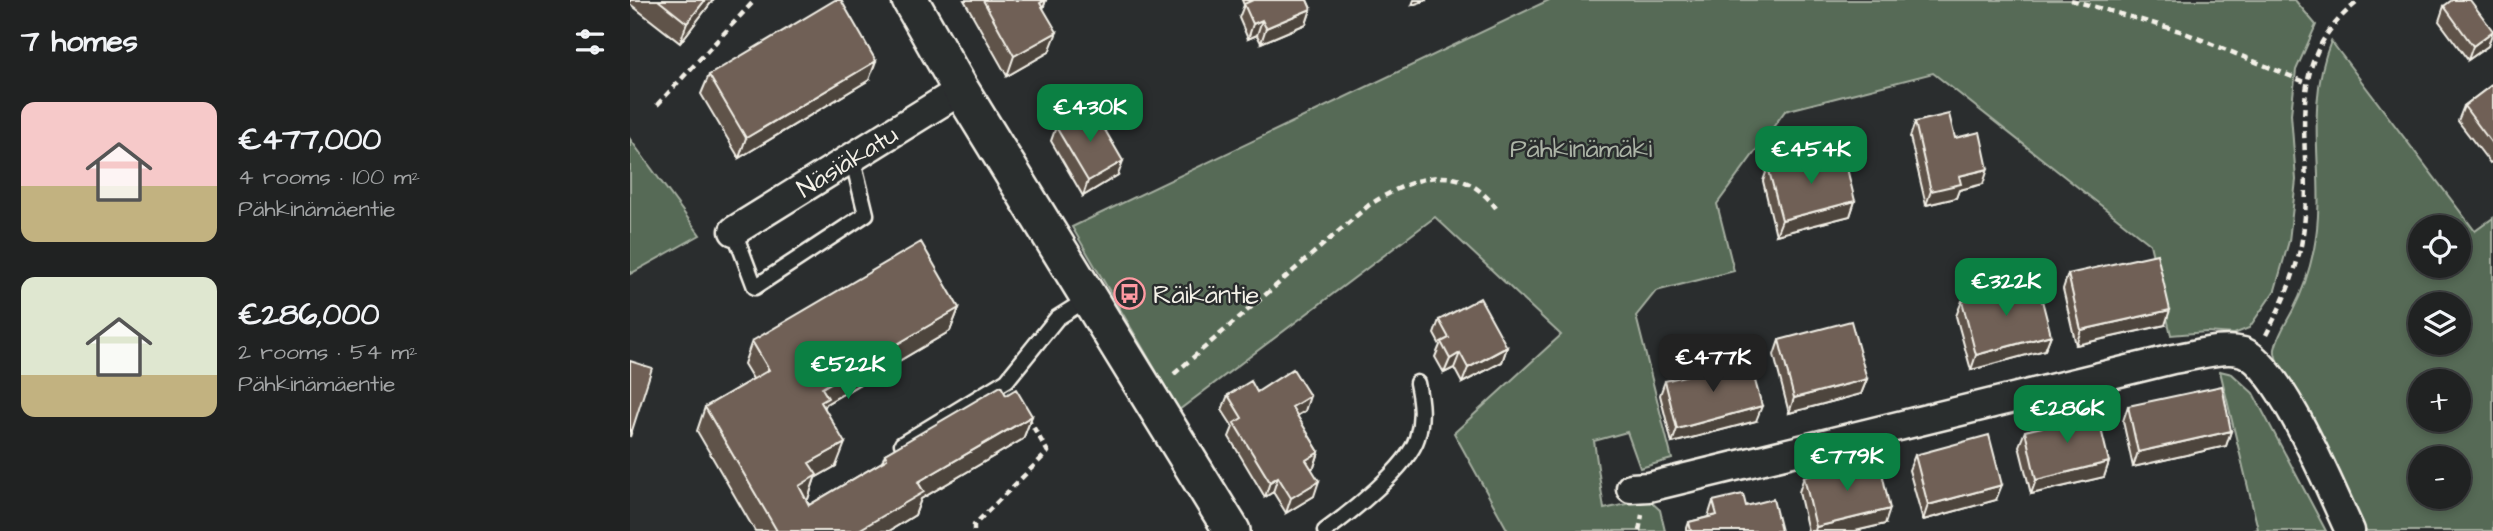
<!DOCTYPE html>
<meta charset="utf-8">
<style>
body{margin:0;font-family:"Architects Daughter",sans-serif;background:#2d2f2f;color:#f1f3f6;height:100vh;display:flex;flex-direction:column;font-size:26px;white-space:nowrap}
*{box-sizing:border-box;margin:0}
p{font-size:23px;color:#a2a4a5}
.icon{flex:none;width:38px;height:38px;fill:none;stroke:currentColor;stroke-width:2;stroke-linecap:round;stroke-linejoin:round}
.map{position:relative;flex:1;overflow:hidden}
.details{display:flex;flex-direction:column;background:#202222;width:630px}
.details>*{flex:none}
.fabs{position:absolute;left:1778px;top:215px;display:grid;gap:14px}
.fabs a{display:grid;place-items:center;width:63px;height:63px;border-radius:50%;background:#202222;box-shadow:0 4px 10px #0003,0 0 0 2px #3d3f40;font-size:35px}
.price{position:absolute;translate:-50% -60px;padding:0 16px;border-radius:14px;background:#0b8043;color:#fff;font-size:23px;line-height:46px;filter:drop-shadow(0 2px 4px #0008)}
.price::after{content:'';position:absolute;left:50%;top:42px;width:21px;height:16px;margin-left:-10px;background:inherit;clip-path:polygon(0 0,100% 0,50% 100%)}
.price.active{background:#222;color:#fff}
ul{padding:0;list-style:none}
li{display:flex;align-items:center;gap:21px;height:175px;padding:0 21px}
li span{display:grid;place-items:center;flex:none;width:196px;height:140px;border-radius:14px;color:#555}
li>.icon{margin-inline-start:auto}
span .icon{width:84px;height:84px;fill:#fffc;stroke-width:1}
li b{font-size:30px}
h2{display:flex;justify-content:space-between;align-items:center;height:84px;padding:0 21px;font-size:30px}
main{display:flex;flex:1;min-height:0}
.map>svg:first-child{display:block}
</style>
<main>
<section class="details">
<h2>7 homes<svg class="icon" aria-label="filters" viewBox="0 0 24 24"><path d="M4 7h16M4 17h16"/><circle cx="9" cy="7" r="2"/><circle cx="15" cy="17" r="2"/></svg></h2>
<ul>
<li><span style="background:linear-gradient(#f6c9c9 60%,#c2b280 0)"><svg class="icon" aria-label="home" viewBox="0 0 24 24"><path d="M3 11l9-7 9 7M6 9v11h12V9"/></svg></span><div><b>€477,000</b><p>4 rooms · 100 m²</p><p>Pähkinämäentie</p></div></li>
<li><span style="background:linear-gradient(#dfe7d0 70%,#c2b280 0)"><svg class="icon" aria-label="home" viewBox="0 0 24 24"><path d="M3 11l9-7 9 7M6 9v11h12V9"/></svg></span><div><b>€286,000</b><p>2 rooms · 54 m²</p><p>Pähkinämäentie</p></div></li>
</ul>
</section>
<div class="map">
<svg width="1863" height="531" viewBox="0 0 1863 531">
<rect width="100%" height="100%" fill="#2a2d2e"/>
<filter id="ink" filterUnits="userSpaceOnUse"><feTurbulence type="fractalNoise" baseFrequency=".0143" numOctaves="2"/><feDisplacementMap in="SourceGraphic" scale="14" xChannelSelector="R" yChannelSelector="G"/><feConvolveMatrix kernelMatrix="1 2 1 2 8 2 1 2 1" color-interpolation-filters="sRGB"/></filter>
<g filter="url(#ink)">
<path fill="#566b57" stroke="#a5aea0" stroke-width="2" fill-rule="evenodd" d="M919,0H1665L1686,25L1666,70L1661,114L1666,180L1659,241L1645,290L1619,328L1604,334L1576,332L1541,335L1520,244L1303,73L1155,111L1087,204L1104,271L1026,291L1006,316L1042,459L1010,468L997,432L964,441L974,509L1018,499L1030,510L1035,531H878L824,433L931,335L805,217L549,410L442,227Z
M1701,41L1845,231L1863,218V531H1733L1650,369C1648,363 1644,355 1645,349C1648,334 1656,323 1663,310C1672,293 1680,268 1684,249C1698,178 1672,113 1701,41ZM1790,228H1829V266H1790ZM1790,304H1829V343H1790ZM1790,382H1829V420H1790ZM1790,458H1829V497H1790Z
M0,139L70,235L0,274Z
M1590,371L1602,374L1623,393L1696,531H1622L1628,529Z"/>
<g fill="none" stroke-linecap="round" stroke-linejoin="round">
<defs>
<path id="service" d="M104,231L125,287L236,214L222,157
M272,444L377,380L427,318L459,298
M695,531C720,513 778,467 787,438C793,418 791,402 787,383"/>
<g id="minor">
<path id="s1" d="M104,231L331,90"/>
<path d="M1001,488L1019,487L1543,359C1563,356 1593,346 1613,352C1650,365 1702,493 1720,531"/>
</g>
<path id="tertiary" d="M280,0L331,90L602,531"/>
</defs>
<use href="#service" stroke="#f4f1e8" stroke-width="19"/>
<use href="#minor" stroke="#f4f1e8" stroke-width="33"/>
<use href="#tertiary" stroke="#f4f1e8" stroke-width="40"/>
<path stroke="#f4f1e8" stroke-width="4.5" stroke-dasharray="7 5" stroke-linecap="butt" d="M1441,0L1550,31L1675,82
M27,105L125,0
M1636,335C1652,304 1666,274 1672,240C1688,150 1643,67 1730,0
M544,374L739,205C784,177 828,158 866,208
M344,531V525L418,452L398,418
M1009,531L1012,515"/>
<use href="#service" stroke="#2a2d2e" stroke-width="14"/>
<use href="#minor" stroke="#2a2d2e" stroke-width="28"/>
<use href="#tertiary" stroke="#2a2d2e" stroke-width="35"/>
</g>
<path fill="#5f534a" stroke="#f4f1e8" stroke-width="2" d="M0,0H83L50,43L0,4Z
M334,0H416L413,9L419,52L377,76Z
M612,0H677L681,9L676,24L631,43L627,35L618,39L609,18L614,5Z
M1814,6L1858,46L1838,60L1809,21Z
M79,75L239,80L109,158L71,94Z
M1863,84V161L1860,163L1828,121L1834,106Z
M1285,122L1325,138L1353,184L1329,190L1326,198L1296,205L1280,137Z
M426,127L488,175L453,196L421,141Z
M1181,165L1225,201L1220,216L1146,235L1133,181L1138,167Z
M1438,274L1535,325L1446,345L1433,289Z
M1332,301L1421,335L1415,350L1341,370L1326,316Z
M329,308L320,331L196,404L194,408L206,466L185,478L178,499L176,500L179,505L252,462L255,454L376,395L402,416L393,439L291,499L285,515L259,531H125L67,431L75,407L123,379L114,364L122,341Z
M809,320L877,347L872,362L832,383L824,368L814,373L805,357L810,345L804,334Z
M1149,340L1237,379L1231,394L1159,413L1144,355Z
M1035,381L1126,421L1042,443L1030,395Z
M627,392L675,411L667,416L689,452L684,467L681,468L684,496L656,513L643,492L635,497L599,437L603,427L592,410L598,395Z
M1498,406L1601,431L1596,446L1503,467L1493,421Z
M1430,411L1449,416L1479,462L1474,477L1401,494L1389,446L1395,431L1425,424Z
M1285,455L1366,500L1293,520L1279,470Z
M1174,477L1255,524L1225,531H1178L1169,492Z
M1083,501L1116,506L1151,531H1056L1059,522L1078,517Z"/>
<path fill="#4e443c" stroke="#f4f1e8" stroke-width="2" d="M75,0H83L50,43L57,23Z
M416,0L409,19L410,3Z
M784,0H797L782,5Z
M681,9L676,24L631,43L636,28Z
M632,20L627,35L618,39L623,24Z
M1863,31L1858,46L1838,60L1843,46Z
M427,32L419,52L377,76L384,56Z
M246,61L239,80L109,158L116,138Z
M493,161L488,175L453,196L458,181Z
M1358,169L1353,184L1329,190L1326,198L1296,205L1301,191L1329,176Z
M1225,201L1220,216L1146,235L1152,220Z
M329,308L320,331L196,404L189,422L192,388Z
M1540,310L1535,325L1446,345L1451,330Z
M1421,335L1415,350L1341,370L1346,355Z
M877,347L872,362L832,383L838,368Z
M830,353L824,368L814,373L820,359Z
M1237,379L1231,394L1159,413L1164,398Z
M680,396L675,411L656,422L662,407Z
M1132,406L1126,421L1042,443L1047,429Z
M402,416L393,439L291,499L285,515L259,531H227L288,482Z
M1601,431L1596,446L1503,467L1508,452Z
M215,443L206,466L185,478L178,499L160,509L169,486L179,463Z
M689,452L684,467L671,475L676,460Z
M1479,462L1474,477L1401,494L1406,480Z
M648,477L643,492L635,497L640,482Z
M689,481L684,496L656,513L661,498Z
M1372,485L1366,500L1293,520L1298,505Z
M1260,509L1255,524L1225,531H1185L1186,527Z"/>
<path fill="#6f6156" stroke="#f4f1e8" stroke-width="2" d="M28,0H75L57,23Z
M205,0H211L246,61L116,138L79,75Z
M353,0H415L410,3L427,32L384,56Z
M623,0H677L681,9L636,28L632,20L623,24L614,4Z
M1822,0H1840L1863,31L1843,46L1814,6Z
M1863,84V145L1834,106Z
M461,106L493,161L458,181L426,127Z
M1319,114L1325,138L1350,132L1358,169L1329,176L1331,184L1301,191L1285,122Z
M1179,156L1181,165L1214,156L1225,201L1152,220L1138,167Z
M291,242L329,308L192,388L198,398L191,402L215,443L179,463L187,475L169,486L179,505L257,459L255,454L371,386L376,395L386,389L402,416L288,482L294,492L227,531H147L75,407L139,370L122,341Z
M1527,254L1540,310L1451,330L1438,274Z
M1407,281L1421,335L1346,355L1332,301Z
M850,298L877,347L838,368L830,353L820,359L811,342L819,338L809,320Z
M1221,321L1237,379L1164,398L1149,340Z
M1119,359L1132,406L1047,429L1035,381Z
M0,361L22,368L0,437Z
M663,369L680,396L662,407L689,452L676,460L689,481L661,498L648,477L640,482L604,423L612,418L598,395L621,381L627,392Z
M1592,386L1601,431L1508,452L1498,406Z
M1446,407L1449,416L1467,412L1479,462L1406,480L1395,431L1433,422L1430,411Z
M1359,435L1372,485L1298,505L1285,455Z
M1249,459L1260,509L1186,527L1174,477Z
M1113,494L1116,506L1143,499L1151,531H1061L1059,522L1087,515L1083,501Z"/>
</g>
<defs>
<symbol id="bus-ring" viewBox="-11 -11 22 22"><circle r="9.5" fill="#2a2d2e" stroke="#ff9aa2" stroke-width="1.5"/><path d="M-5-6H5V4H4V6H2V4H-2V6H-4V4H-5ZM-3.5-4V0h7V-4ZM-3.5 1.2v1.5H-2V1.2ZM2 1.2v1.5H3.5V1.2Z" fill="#ff9aa2"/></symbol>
</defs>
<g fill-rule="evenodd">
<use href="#bus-ring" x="482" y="276" width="35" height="35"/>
</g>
<g text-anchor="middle" stroke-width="5" stroke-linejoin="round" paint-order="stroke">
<g font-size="26" fill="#adb5a7" stroke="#2a2d2e">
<text x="951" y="157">Pähkinämäki</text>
</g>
<g font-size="26" fill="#f4f1e8" stroke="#2a2d2e">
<text dy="9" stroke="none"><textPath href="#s1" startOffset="133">Näsiäkatu</textPath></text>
</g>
<g font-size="26" fill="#f4f1e8" stroke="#2a2d2e" text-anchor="start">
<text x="523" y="303">Räikäntie</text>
</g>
</g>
</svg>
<div class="fabs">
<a><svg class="icon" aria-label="locate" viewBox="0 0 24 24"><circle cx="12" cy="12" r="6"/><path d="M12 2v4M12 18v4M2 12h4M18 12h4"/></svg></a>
<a><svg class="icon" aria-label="layers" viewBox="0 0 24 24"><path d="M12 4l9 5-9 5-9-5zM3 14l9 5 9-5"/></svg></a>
<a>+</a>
<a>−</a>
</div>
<b class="price" style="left:460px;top:144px">€430K</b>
<b class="price" style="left:1181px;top:186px">€454K</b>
<b class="price" style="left:1376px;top:318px">€322K</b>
<b class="price active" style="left:1083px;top:394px">€477K</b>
<b class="price" style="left:218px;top:401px">€522K</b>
<b class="price" style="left:1437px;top:445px">€286K</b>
<b class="price" style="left:1217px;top:493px">€779K</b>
</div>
</main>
